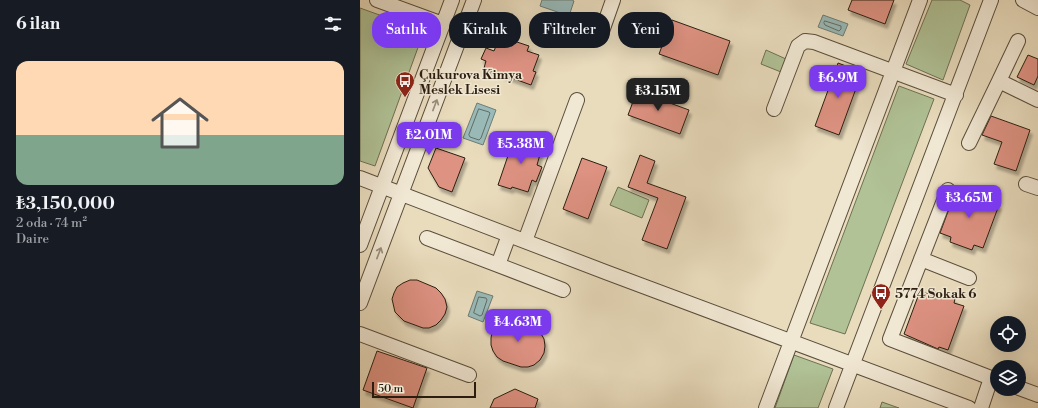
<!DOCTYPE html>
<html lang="tr">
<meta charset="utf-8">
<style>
body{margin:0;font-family:"Libre Bodoni",serif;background:#20242c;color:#f1f3f6;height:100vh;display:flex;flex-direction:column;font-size:15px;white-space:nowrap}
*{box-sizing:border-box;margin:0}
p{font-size:13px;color:#9ea1a6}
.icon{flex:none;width:22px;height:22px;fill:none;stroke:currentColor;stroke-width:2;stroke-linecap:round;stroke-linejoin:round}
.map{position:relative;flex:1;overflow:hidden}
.side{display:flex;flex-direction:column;background:#171b24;width:360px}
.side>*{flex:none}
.banner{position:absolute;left:12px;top:12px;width:380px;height:36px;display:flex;gap:8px}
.buttons{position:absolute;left:630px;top:316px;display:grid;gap:8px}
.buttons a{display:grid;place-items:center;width:36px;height:36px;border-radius:50%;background:#171b24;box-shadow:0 4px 16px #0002;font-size:20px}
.scale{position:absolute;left:12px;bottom:10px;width:104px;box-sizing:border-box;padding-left:4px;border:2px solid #2b1e11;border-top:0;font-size:11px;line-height:14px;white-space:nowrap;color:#2b1e11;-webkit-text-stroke:3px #f1e8d4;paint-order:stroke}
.price{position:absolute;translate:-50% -34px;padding:0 9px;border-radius:8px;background:#7c3aed;color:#fff;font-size:13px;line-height:26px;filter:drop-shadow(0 1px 2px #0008)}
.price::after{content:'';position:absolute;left:50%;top:24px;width:12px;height:9px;margin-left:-6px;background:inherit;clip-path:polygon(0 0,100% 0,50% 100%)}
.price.on{background:#222;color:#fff}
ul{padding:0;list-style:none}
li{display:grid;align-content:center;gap:8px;height:212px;padding:0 16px}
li+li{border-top:1px solid #363941}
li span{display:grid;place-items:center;height:124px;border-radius:12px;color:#555}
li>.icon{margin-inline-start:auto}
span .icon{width:72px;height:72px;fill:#fffc;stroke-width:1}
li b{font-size:17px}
h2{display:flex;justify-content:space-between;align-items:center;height:48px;padding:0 16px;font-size:17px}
.chip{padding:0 14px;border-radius:16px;background:#171b24;box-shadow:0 4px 16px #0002;font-size:14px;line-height:36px}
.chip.on{background:#7c3aed;color:#fff}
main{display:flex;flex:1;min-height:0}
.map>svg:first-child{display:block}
</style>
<main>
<section class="side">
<h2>6 ilan<svg class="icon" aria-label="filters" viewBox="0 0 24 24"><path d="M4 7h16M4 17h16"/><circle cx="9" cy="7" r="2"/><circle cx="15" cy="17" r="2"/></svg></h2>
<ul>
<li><span style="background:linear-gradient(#ffd9b3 60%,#7fa58c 0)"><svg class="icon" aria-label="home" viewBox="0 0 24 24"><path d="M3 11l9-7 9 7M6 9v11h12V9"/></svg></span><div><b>₺3,150,000</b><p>2 oda · 74 m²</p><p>Daire</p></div></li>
</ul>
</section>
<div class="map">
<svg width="678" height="408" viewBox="0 0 678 408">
<defs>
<filter id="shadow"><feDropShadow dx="2.5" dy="4.5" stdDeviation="1" flood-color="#0004"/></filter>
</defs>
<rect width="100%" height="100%" fill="#e9dcbd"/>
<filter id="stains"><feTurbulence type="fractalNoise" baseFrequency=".005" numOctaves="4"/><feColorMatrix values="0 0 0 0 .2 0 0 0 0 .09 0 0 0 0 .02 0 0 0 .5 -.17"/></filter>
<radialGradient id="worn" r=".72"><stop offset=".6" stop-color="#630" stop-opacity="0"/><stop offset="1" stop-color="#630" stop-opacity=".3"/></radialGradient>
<path fill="#b0c296" stroke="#6e7054" d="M572,0H600L610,5L583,80L546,64Z
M0,8L64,31L15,166L0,161Z
M406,50L426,59L421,72L401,64Z
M539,86L574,99L485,334L450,323Z
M258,187L289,200L282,218L250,205Z
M434,355L473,369L458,408H415Z
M522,402L539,408H520Z"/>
<path fill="#99bab8" stroke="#6d7c75" d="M182,0H212L214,1L209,16L180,6Z
M463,15L488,24L483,36L458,27Z
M117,103L136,110L123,145L103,138Z
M117,291L133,296L123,322L108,316Z"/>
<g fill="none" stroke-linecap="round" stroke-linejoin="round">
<path stroke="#626c64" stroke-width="1" d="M465,21L481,26V29L479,31L465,25L464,23Z
M119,109L129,112L130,113L121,138L119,140L110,137L109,135Z
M119,297L126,298L127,300L122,315L120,316L114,313Z"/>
</g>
<path fill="#de9282" stroke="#2b1e11" filter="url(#shadow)" d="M492,0H534L525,24L488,10Z
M312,20L370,41L358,75L299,54Z
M138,41L152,46L154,41L169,46L167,51L179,55L173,71L176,72L171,85L124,68L126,61L121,59L126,48L134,51Z
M668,55L678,59V76L674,85L657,77Z
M478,63L502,72L479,135L455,126Z
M277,91L329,110L320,134L268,115Z
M631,116L670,130L656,171L634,164L642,142L622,135Z
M162,135L174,139L171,148L181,151L177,165L182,167L176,182L172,180L168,192L152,187L151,189L138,185L154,138L160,140Z
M76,148L105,158L92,192L79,187L68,168Z
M280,155L295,161L287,183L326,197L307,249L282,240L298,198L268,187Z
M222,158L247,167L228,219L203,209Z
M596,190L606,193L607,190L630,198L629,201L639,205L623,248L614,245L612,250L590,242L591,237L580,233Z
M50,280H57L76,288L81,293L85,299L87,307L85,314L81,320L76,325L69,328H63L44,321L35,312L32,299L34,293L37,287L43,283Z
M560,291L571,295L572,291L595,299L594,303L604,306L588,350L579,347L578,349L544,334Z
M148,320H156L175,327L180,332L184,339L185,346L184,353L180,360L174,365L168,367H161L143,361L137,357L133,351L131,345V338L132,332L136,326L141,322Z
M17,351L67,368L53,408L3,390Z
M155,389L178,399L175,408H130L134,399Z"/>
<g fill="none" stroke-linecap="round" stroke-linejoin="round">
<defs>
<path id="minor" d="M17,0L83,24
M663,0L678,8
M240,37L253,0
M658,41L639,81L678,100
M414,109L438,46L445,41L454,42L596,95
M609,143L639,81
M0,178L248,273L609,408
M666,184L678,188
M588,190L530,339L631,378
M149,235L138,265L203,290
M67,238L138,265
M165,241L217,100
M0,245L92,0
M561,259L609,278
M0,303L114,0
M0,334L109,375
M659,388L678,395
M406,408L560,0
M476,408L631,0
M621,408L631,378L637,380"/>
</defs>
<use href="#minor" stroke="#5a4e3c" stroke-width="16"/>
<use href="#minor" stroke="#f1e8d4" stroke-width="14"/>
</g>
<defs><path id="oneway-shaft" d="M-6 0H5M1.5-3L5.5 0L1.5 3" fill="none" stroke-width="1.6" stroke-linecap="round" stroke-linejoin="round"/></defs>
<g stroke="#988d7c">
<use href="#oneway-shaft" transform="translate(75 105) rotate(-69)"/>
<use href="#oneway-shaft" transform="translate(19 253) rotate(-69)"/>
</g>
<defs>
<symbol id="bus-pin" viewBox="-11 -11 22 30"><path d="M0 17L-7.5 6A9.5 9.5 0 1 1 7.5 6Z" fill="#8f2418" stroke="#f1e8d4"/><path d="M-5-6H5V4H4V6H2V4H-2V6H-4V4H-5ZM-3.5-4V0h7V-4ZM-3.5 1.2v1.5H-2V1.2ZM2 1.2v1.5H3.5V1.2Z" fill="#fff"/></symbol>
</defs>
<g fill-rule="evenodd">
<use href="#bus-pin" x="34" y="70" width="22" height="30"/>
<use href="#bus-pin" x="510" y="282" width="22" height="30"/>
</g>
<g text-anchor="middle" stroke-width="3" stroke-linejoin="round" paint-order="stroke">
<g font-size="13" font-weight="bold" fill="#2b1e11" stroke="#f1e8d4" text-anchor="start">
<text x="59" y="79">Çukurova Kimya<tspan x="59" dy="15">Meslek Lisesi</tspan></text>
<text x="535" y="298">5774 Sokak 6</text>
</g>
</g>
<rect width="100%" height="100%" filter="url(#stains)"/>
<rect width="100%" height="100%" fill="url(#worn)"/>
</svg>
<div class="buttons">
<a><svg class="icon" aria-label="locate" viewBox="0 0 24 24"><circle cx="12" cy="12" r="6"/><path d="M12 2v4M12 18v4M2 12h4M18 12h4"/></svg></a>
<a><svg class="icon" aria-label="layers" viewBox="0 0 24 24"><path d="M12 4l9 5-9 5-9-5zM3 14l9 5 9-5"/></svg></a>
</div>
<div class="scale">50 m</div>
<b class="price" style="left:478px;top:99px">₺6.9M</b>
<b class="price on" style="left:298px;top:112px">₺3.15M</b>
<b class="price" style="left:69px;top:156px">₺2.01M</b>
<b class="price" style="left:161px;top:165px">₺5.38M</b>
<b class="price" style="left:609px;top:219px">₺3.65M</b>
<b class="price" style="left:158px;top:343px">₺4.63M</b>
<div class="banner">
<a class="chip on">Satılık</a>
<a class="chip">Kiralık</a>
<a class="chip">Filtreler</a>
<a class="chip">Yeni</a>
</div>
</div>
</main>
